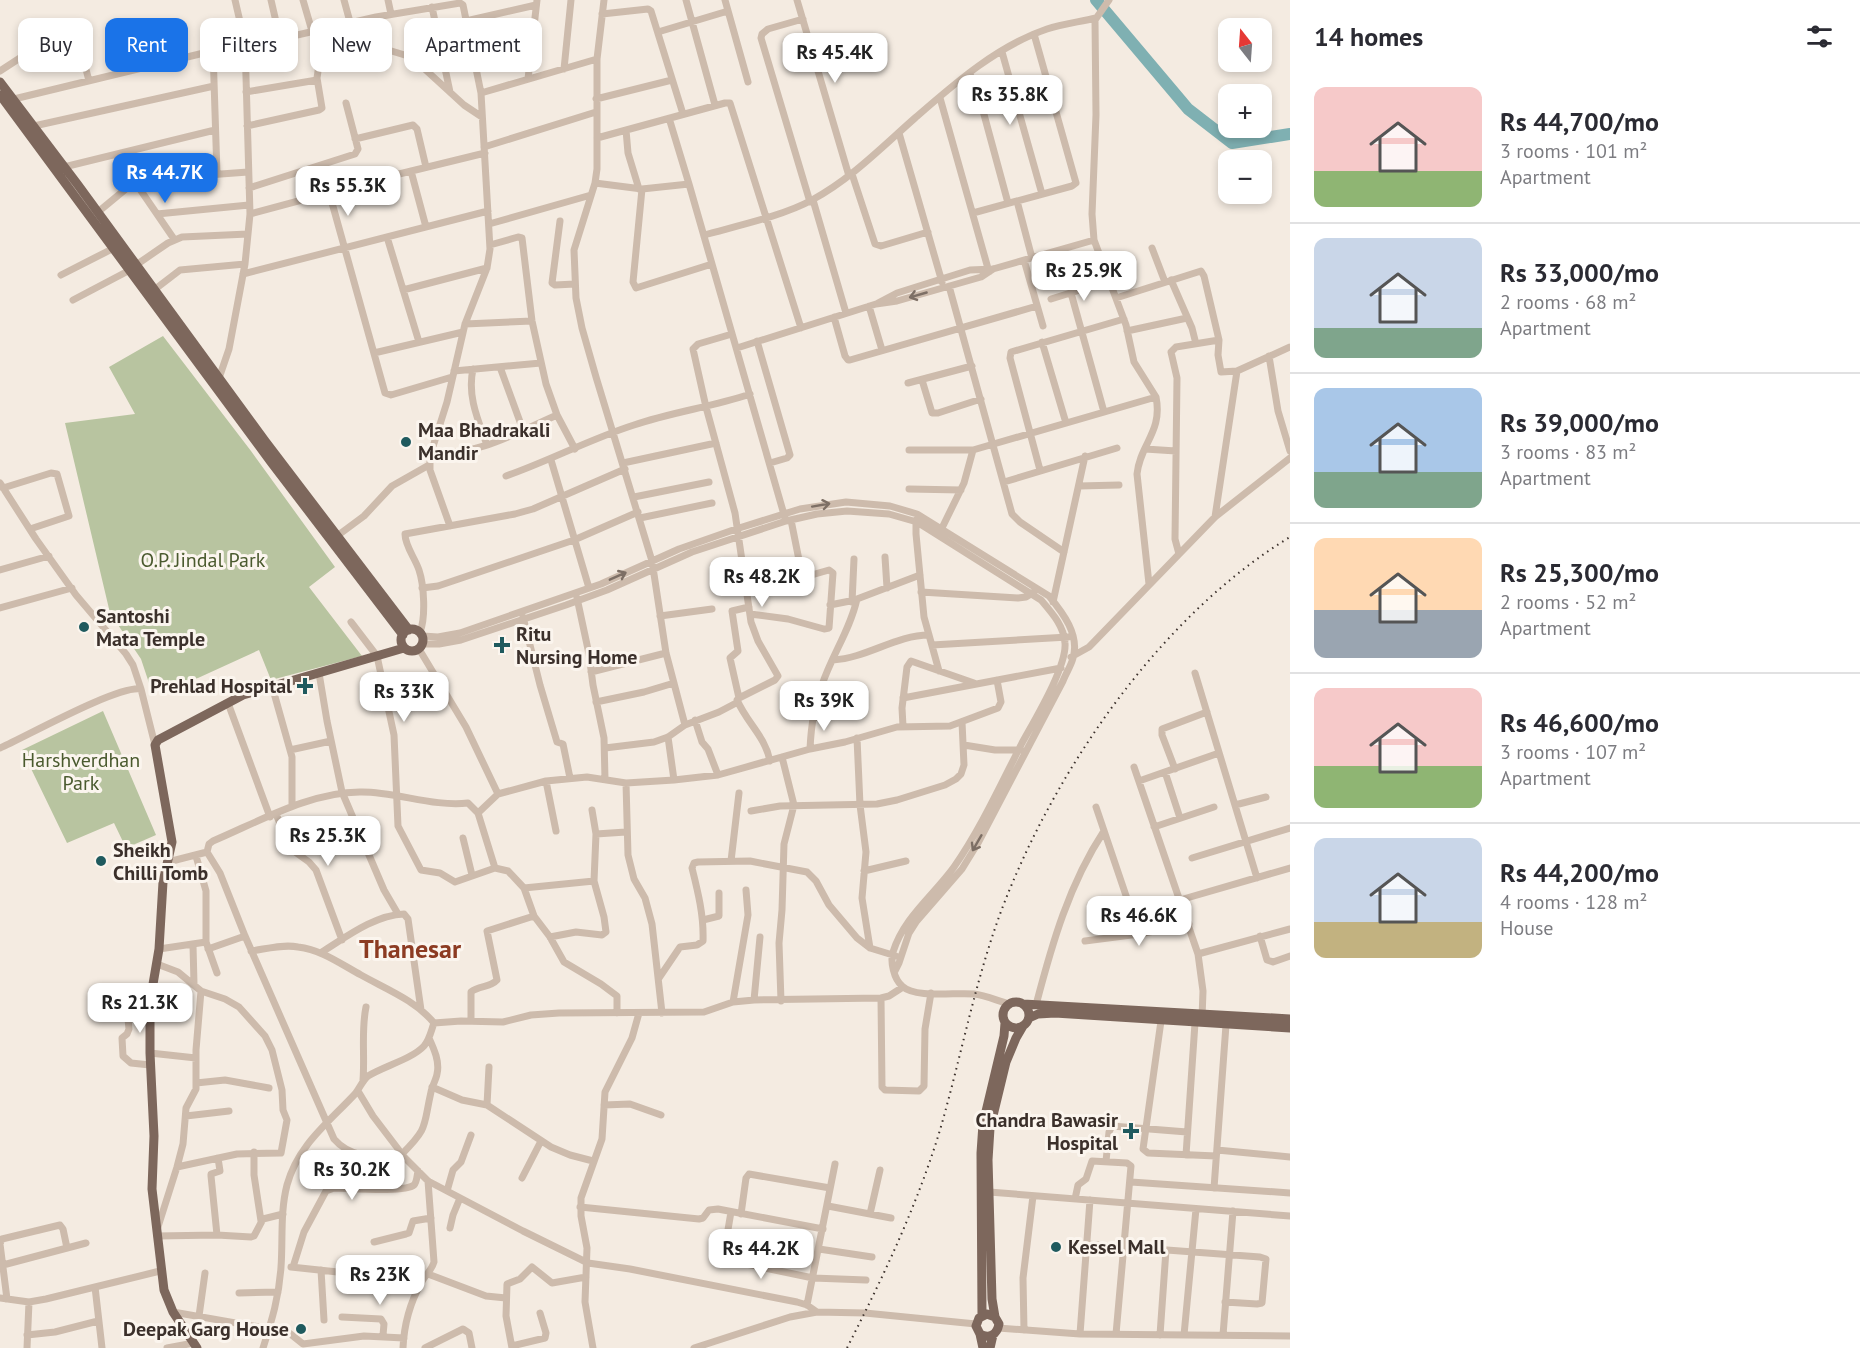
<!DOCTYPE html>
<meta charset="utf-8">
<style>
body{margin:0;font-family:"PT Sans",sans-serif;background:#f7f7f7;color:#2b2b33;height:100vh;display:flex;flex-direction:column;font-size:22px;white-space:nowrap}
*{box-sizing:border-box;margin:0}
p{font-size:20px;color:#7c7c81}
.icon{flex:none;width:33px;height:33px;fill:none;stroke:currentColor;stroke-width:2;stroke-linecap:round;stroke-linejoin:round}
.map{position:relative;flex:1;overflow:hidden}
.side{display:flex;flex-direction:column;background:#fff;width:570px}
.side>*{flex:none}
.guide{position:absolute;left:18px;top:18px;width:570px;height:54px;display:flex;gap:12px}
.needle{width:39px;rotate:343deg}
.fabs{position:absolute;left:1218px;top:18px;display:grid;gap:12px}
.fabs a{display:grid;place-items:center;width:54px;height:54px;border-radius:12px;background:#fff;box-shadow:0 3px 9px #0003;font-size:30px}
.price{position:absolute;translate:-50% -51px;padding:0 14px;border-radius:12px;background:#fff;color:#222;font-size:20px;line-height:39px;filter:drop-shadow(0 2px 3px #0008)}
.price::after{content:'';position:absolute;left:50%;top:36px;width:18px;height:14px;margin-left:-9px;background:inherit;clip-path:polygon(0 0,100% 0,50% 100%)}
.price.active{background:#1a73e8;color:#fff}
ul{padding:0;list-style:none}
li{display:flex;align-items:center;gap:18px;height:150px;padding:0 24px}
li+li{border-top:2px solid #e1e1e2}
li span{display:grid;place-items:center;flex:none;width:168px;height:120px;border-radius:12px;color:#555}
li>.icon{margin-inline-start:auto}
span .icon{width:72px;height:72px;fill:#fffc;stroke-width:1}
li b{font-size:26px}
h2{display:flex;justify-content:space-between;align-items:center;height:72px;padding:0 24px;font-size:26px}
.tag{padding:0 21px;border-radius:12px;background:#fff;box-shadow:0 3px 9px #0003;font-size:21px;line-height:54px}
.tag.active{background:#1a73e8;color:#fff}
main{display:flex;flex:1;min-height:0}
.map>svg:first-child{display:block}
</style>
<main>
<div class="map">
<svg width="1290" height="1348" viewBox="0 0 1290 1348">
<rect width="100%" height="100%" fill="#f4ebe1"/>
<path fill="#b8c4a0" d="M163,336L251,451L335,567L309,587L362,656L271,680L259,650L198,678L151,689L141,659L110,613L65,423L135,414L109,367Z
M103,711L156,835L126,848L114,823L67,843L22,750Z"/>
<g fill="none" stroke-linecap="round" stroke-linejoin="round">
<path stroke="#7fb0b2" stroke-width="12" d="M1096,0L1188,109L1232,143L1290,134"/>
<path stroke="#cdbbac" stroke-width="7" d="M271,0L280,39
M303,0L312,31
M344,0L350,22
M388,0L391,14
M604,0L597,59V169L595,183L574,250L576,298L582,328L596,377L652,561L666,653L685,725
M686,0L715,105
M725,0L748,82
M797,0L849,176
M1109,0L1095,20L1096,115L1092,214L1094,240L1126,325L1134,362L1156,397C1163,432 1140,444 1137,474L1149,584
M432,7L450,92
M602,14L648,9L651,11L683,114
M803,19L768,29L762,34L761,38L810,202
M466,21L536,5
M354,22L363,67
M658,32L728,11
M245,47L376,17L460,3L463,5L481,93
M385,49L408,56L417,62L464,105L482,117
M213,50L217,174
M1002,52L1042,194
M473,53L532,43
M564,69L571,0
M0,71L23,56L76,43L80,46L89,81
M969,73L976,85L1008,203
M528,79L537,0
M246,92L317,80
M940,98L989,272
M14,99L245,43
M596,99L672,80
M669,118L689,184
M34,126L214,86
M247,126L319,110L322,108L317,78L321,51L317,30
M626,130L628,153L639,189
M899,133L942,282
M597,138L725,103H730L801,328
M355,139L413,125L417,129L426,167
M484,147L596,112
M64,167L215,130
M411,171L426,227
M852,174L875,244L881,246L928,232
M135,182L174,239
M595,183L642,189L689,184L785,518
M249,188L355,154L358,149L346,103
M642,189L633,282L636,288L712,264
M329,192L385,393L391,395L452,377
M813,200L846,313
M1017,201L1032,258
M98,212L127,188L140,180L248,172
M973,213L1072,186L1076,183L1034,34
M157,214L249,205
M250,214L395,175L485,153
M560,221L552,283L555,285L575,284
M489,224L591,195
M704,235C736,226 783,216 812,200C851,179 882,147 915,118C954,84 997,46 1047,29C1062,24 1079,22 1096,18
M387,237L419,342
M490,245L518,237L522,238L532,321L546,384L557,415L575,449
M1152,248L1165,282
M1024,260L1043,326
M136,265L168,243L182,237L248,234
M243,274L488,211
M61,275L114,248
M1171,280L1192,328L1196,344
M949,286L1012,514L1020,522L1064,552
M154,290L180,270L245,264
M403,290L487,268
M1071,293L1104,412
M1116,298L1201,271L1204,276L1219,340L1218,355L1221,372L1237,371
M1051,299L1109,281
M73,300L130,270
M878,303L897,293L970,270L993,269L1094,240
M869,306L882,350
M834,317L845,356L848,360H850L1037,306
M465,324L532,321
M1127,331L1187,318
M732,334L698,344L693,349L706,407L735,513L751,622L758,641L778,676L775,680L739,698L737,700C747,723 765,736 770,761
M757,341L790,455L787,458L770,463
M1042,342L1066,423
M737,348L876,304L897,301L981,277L993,269
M374,353L463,332
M1269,356L1278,411L1290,451
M500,367L523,430
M473,369C467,396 478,420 487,445
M454,371L541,363
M922,380L932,413H938L981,399
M218,381L229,349L245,264L250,214L245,43L235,0
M908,383L972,366
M1145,449L1176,451
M909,450H973
M431,452C474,458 518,432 557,415
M551,460L589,588
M623,463L716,443
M1040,470L1010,358L1011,352L1124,319
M506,476C549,461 590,439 634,425C672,412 712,407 750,394
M1004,482L1117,448
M0,483L36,539L76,595L126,654L133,665L141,689
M1079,486L1119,485
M3,488L51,473L57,474L69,516L30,529
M909,489L961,490
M634,497L709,482
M1215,517L1237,371L1290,347
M640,518L712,503
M916,520V534L924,617L939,671
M450,526L430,470V456L447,402L465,324L487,268L490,249L481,93L597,59
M941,530L964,483L973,450L1156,397
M337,536L364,516L392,486L429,465
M1179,554L1175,539L1177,378L1171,352L1176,347L1219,340
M885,557L887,588
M0,570L49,556
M422,588L438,586L574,540L638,512
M921,592L1018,598L1026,597L1034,592
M577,598L589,654L593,685L604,738L605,779
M852,602L854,559
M1053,602L1085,456
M830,605L855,600
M0,608L72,588
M750,614L788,619L824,629L829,628L833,573L829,570L808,576L802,575L791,520
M660,616L712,609
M523,617L540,685L557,742L563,744L570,778
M351,622L377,656L394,735L398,826L421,870L440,873L455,882L495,868
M420,632C426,617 424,585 419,570C415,558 405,546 405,534L515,514L533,509L625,469
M423,636L438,637L460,633L601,584L679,549L736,529L800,509L846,502L890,506L917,514L1049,596C1063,613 1080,635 1073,658C1071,666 1066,673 1063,681L978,843L962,869L916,922L909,933L899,963L895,971
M423,644H439L461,640L566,605L607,590L692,552L786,521L817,514L847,511L889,514L917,522L1041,600C1052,613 1064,626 1065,643C1067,667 1034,721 1022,743C1001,784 980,830 954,867C933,896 904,917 893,952C890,962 894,979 902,986C916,999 956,992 974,994C985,995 998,1001 1009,1004
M932,645L1068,637
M419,649L466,727L498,794
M1071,657L1089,647L1215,517L1290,458
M833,660C867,658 896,635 929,635
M591,672L666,653
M319,673L327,721L342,792L384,890L398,914
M1195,673L1257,878
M272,686L292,757V806
M739,698L730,658L738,651L732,611L749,607
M903,698L1061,668
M596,702L644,692L674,683
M228,703L270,817
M813,718L841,713
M695,720L702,742L708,749L718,775
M903,726L902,708L907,667L911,661L974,683
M668,737L674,780
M857,738L860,805L866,852L862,898L870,948
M964,745L995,750H1021
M0,748C27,736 118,685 141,689L155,745
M605,748L654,742L668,737L685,725L719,712L738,702
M810,749C811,727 814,705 822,685C832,655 850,630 857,599L920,575
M290,750L331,741
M1134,767L1198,954L1203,991L1202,1018
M1175,769L1162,735V729L1207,712
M1165,772L1180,818
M546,781L556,831
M1139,781L1219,753
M626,783L628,855L634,879L645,898L652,924L662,1013
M1235,805L1266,797
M1096,807L1139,934
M751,811L780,806L877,804L897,800L945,785L956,779L961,774L964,765L962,722
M478,813L495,868L508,871L524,888L534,916L550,937L564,962L601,984L617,996V1013
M276,814L291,849L309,862L316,870L342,940
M1154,827L1214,807
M596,834L626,832
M463,838L472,875
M207,852L209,844L213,841C258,822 312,791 362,792C397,792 433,807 468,803L478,813L498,794L546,781L587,777L626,783L674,780L718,775L810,749L845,742L897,727L950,726L998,708L1001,702L997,680
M207,852L220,873L245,936L334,1139C352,1160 380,1157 405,1158
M196,856L206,891V942L217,973
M1192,858L1290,828
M731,861L739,793
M168,862L207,852
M864,871L906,861
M524,888L594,881
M1180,900L1290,868
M703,920L719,916V893
M1260,936L1267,960L1273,962L1290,956
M550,937L576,932L602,935L606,932L604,917L594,881L596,834L592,810
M1085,941L1139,934L1189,924
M193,945L194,984
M159,949L206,942
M208,949L245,936
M251,951C266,949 283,944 298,947C322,950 339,963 361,975C386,989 415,1000 434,1023
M322,952C346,937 375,915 404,914L408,919L421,1010
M1198,954L1290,929
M157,964L178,972L201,991L196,1050V1089L186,1108L183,1144L177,1167L157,1230
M659,978L680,947L697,945L703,941C704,916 698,892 692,868L694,863L698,862L750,861L807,872L816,881L829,905L857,938L870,948L896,956
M881,998L882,1087L885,1090L919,1091L924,1086L925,1029L931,993
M126,999L129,1029L127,1034L122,1038L123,1056L131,1063L150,1065
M754,1000L760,937
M781,1001L779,943L782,910L784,844L794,805L782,757
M733,1002L748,915L746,890
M1036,1005C1052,944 1069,884 1104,831
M471,1021V992C479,985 490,988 497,980L487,931L534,916
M1161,1021L1143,1149L1148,1153L1216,1156
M150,1053L196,1058
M363,1080C365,1055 361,1031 366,1007
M196,1083L225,1080L269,1088
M432,1087L462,1100L487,1105L551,1147L570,1155L593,1161
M358,1091L373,1116L405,1158L428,1181L523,1231L588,1263L630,1269L797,1302L807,1305L817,1312
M487,1105L489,1067
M604,1105L630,1104L661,1115
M186,1116L229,1111
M1217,1150L1290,1157
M254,1152V1175L261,1221
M402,1154C429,1127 423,1127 431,1092C432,1086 436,1080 437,1074C440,1062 434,1049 429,1038
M1186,1155L1195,1023
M1106,1161L1109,1132L1112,1126L1187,1132
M177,1167L237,1154L281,1153L287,1120L283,1110L282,1090L272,1050L265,1036L239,1007L225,999L201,991
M522,1178L541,1141
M1131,1182L1290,1193
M1214,1188L1226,1025
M447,1191L453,1170L461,1162L471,1135
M989,1192L1290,1216
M1075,1199L1078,1185L1086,1179L1092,1161L1127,1163L1131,1166L1116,1334
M828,1206L891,1218
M580,1207L699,1219L703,1218L709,1210L718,1209L823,1229
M731,1212L724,1253L727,1260L813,1278L866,1280
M741,1214L746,1178L749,1174L830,1188
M870,1214L880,1170
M450,1228L453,1215L460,1198
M217,1235L211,1176V1174L220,1171L218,1158
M157,1236L217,1235L251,1237L254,1236L263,1219L283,1214
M374,1242L406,1234L409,1233L413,1221L431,1218
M1087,1244L1260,1257L1266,1259L1262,1303L1257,1304L1225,1302
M819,1249L872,1257
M3,1265L86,1243
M291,1267L422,1281
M293,1267L304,1232L326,1191L334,1188C349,1188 404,1193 414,1185C417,1182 417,1175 418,1171
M321,1270L324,1320
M428,1274L486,1296L506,1298
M95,1287L102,1348
M239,1293L278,1292
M0,1298L29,1302L46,1299L160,1271
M7,1299L0,1244L2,1239L60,1225L63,1229L67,1248
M807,1305L835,1164
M173,1312L288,1332L303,1344L364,1336L404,1338
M199,1316L205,1273
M342,1317L381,1319L384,1324L383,1335
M998,1328L1080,1334L1290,1336
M1024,1330L1023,1278L1033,1196
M1080,1334L1090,1200
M27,1335L55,1332L98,1321
M1160,1335L1166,1250
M1184,1335L1196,1209
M1223,1335L1233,1211
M512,1346L545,1338L546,1333L540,1313
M27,1348L29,1302
M167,1348L194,1343
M263,1348C272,1320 279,1297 281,1267C283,1240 280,1212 287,1185C298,1145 328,1123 355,1094C360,1088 362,1081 368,1076C384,1066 412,1059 424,1046C430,1039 431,1031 434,1023L461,1021L503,1022L531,1015L559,1013L704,1012L733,1002L754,1000L881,998L889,996L903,987
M403,1348C404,1324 410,1303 421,1283C425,1275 432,1270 434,1262L428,1181
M425,1348L463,1329L469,1333L472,1348
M512,1348L506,1316L507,1284L520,1279L532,1267L552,1283L586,1277
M593,1348L585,1302L587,1248L581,1216V1198L602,1139L605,1092L632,1038L639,1013
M694,1348L790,1317L817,1312L865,1313L976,1324"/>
<path stroke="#7d675c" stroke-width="9" d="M0,82L78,185L265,441L409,630
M0,95L271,462L403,635
M401 640a11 11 0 1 1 22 0a11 11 0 1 1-22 0Z
M1003 1015a13 13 0 1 1 26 0a13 13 0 1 1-26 0Z
M1023,1004L1290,1019
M1029,1018L1038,1014L1055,1013L1290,1028
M982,1316L981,1153L983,1124L1004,1036L1005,1023
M995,1317L987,1314L979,1318L976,1326L980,1334C989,1339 997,1335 999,1324L995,1317L992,1299L988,1160L990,1128L1006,1062L1016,1038L1023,1026
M980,1334L983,1348
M197,1348L173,1312L164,1290L152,1189L154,1136L150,1053V1016L152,990L159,949L163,882L172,842L155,745L158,740L243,695L404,648
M990,1348L993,1335"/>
<path stroke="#3b302b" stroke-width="2" stroke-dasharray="1.5 4.5" stroke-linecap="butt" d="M847,1348C883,1277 917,1206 940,1130C962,1054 976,975 1005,901C1059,764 1162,615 1290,537"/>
</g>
<defs><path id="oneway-shaft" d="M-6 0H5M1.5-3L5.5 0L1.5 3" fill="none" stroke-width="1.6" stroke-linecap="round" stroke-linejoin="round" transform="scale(1.5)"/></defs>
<g stroke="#7d6f65">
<use href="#oneway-shaft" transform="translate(918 295) rotate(164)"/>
<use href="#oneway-shaft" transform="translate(821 505) rotate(-10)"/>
<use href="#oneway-shaft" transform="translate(618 576) rotate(-24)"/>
<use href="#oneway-shaft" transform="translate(977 843) rotate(120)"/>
</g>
<g fill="#1f5a5e" stroke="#fbf5ee" stroke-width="2">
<circle cx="406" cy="442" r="6"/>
<circle cx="84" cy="627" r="6"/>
<path d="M499 636h6v6h6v6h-6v6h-6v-6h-6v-6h6z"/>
<path d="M302 677h6v6h6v6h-6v6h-6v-6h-6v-6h6z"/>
<circle cx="101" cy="861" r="6"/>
<path d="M1128 1122h6v6h6v6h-6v6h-6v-6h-6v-6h6z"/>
<circle cx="1056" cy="1247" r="6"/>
<circle cx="301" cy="1329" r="6"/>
</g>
<g text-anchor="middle" stroke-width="6" stroke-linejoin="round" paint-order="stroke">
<g font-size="20" font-weight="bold" fill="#3b302b" stroke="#fbf5ee" text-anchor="start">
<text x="418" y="437">Maa Bhadrakali<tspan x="418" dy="23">Mandir</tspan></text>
<text x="96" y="623">Santoshi<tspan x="96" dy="23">Mata Temple</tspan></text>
<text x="516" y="641">Ritu<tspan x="516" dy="23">Nursing Home</tspan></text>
<text x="292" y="693" text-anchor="end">Prehlad Hospital</text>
<text x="113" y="857">Sheikh<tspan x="113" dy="23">Chilli Tomb</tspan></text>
<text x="1118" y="1127" text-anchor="end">Chandra Bawasir<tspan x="1118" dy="23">Hospital</tspan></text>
<text x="1068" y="1254">Kessel Mall</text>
<text x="289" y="1336" text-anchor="end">Deepak Garg House</text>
</g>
<g font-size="20" fill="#4a5a2e" stroke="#fbf5ee">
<text x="203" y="567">O.P. Jindal Park</text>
<text x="81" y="767">Harshverdhan<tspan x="81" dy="23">Park</tspan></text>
</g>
<g font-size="26" font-weight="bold" fill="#8c3b22" stroke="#fbf5ee">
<text x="410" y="958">Thanesar</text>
</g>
</g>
</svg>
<div class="fabs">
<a><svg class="needle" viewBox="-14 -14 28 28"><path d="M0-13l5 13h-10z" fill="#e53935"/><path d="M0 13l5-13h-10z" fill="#7c7c81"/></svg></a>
<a>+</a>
<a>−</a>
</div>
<b class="price" style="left:835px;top:84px">Rs 45.4K</b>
<b class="price" style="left:1010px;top:126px">Rs 35.8K</b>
<b class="price active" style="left:165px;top:204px">Rs 44.7K</b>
<b class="price" style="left:348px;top:217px">Rs 55.3K</b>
<b class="price" style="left:1084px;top:302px">Rs 25.9K</b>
<b class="price" style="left:762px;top:608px">Rs 48.2K</b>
<b class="price" style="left:404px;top:723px">Rs 33K</b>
<b class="price" style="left:824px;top:732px">Rs 39K</b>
<b class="price" style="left:328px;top:867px">Rs 25.3K</b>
<b class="price" style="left:1139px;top:947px">Rs 46.6K</b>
<b class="price" style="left:140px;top:1034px">Rs 21.3K</b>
<b class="price" style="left:352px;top:1201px">Rs 30.2K</b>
<b class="price" style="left:761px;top:1280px">Rs 44.2K</b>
<b class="price" style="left:380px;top:1306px">Rs 23K</b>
<div class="guide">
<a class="tag">Buy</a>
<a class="tag active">Rent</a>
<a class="tag">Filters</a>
<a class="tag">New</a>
<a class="tag">Apartment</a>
</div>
</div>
<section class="side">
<h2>14 homes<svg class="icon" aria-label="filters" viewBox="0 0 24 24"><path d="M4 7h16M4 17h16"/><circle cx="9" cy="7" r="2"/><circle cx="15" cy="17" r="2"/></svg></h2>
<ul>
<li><span style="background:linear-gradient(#f6c9c9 70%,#8fb573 0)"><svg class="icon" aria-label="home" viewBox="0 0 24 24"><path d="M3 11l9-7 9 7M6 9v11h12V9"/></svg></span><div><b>Rs 44,700/mo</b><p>3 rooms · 101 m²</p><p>Apartment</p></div></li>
<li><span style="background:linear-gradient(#c9d6e8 75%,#7fa58c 0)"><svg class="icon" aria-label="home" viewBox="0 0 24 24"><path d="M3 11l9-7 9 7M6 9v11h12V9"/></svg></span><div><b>Rs 33,000/mo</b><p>2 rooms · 68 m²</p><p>Apartment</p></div></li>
<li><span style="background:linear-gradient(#a9c7e8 70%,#7fa58c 0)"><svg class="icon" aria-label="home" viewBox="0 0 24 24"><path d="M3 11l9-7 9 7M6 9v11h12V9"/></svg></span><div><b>Rs 39,000/mo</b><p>3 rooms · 83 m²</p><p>Apartment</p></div></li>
<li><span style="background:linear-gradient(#ffd9b3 60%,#9aa5b1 0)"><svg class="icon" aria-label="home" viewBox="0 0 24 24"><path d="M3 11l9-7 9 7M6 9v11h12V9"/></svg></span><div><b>Rs 25,300/mo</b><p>2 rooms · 52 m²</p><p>Apartment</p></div></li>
<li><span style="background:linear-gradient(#f6c9c9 65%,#8fb573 0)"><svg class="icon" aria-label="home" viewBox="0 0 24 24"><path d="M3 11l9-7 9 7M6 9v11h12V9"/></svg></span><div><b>Rs 46,600/mo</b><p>3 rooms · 107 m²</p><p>Apartment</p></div></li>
<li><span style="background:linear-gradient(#c9d6e8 70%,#c2b280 0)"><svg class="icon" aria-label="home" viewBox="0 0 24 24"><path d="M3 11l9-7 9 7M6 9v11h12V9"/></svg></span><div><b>Rs 44,200/mo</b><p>4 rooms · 128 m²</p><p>House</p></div></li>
</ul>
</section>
</main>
